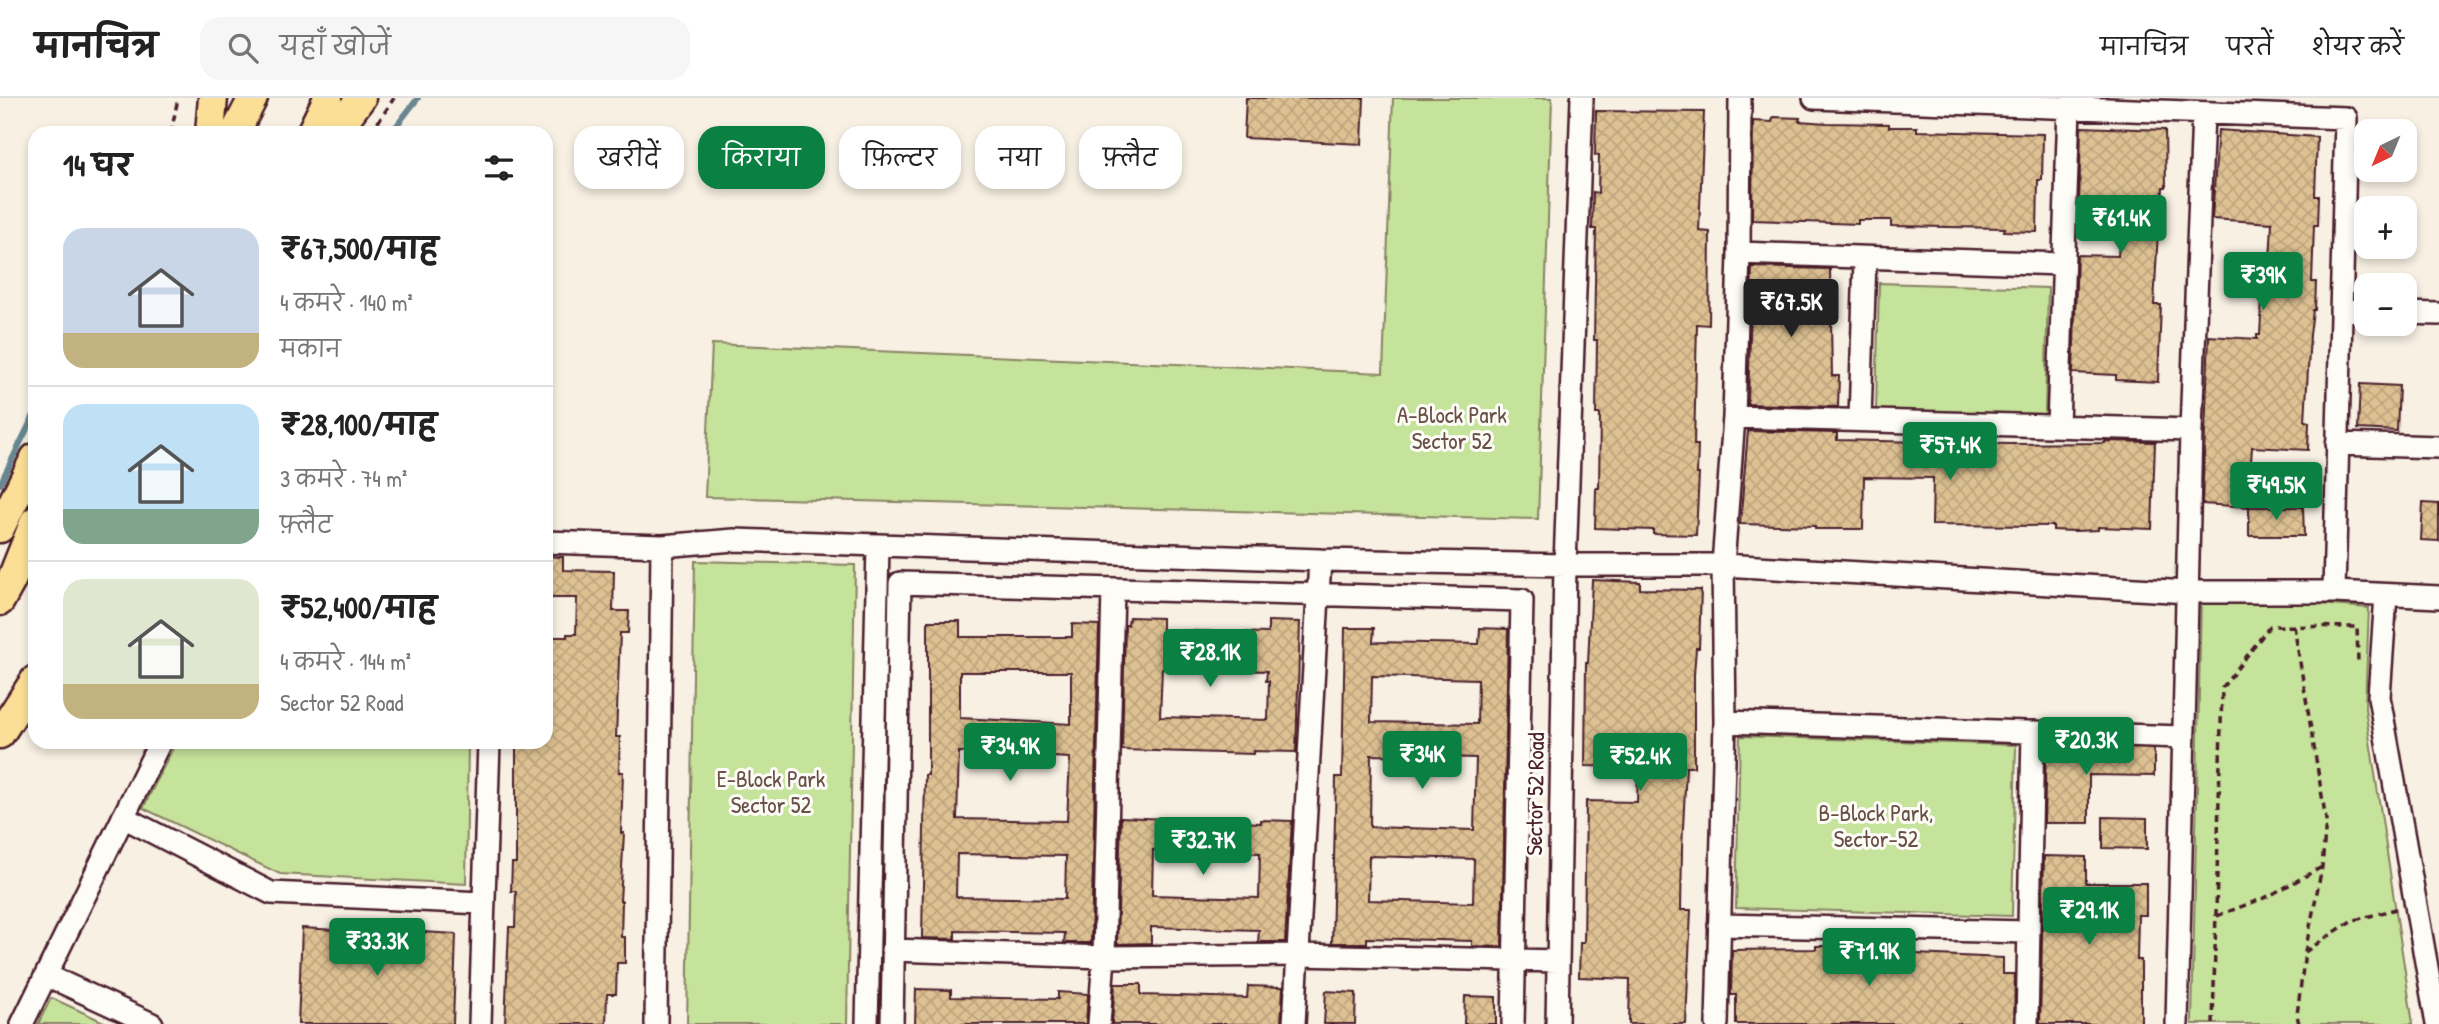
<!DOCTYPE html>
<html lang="hi">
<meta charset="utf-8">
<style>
body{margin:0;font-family:"Patrick Hand","Playpen Sans Deva",sans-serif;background:#f6f6f6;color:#222;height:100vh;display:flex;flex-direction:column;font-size:26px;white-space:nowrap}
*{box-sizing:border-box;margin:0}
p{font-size:23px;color:#767676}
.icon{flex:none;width:38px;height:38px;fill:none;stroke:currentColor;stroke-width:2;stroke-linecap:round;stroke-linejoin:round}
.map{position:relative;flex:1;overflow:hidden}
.side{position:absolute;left:28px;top:28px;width:525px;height:623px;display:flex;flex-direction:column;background:#fff;border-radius:21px;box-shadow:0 4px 10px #0003}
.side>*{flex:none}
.hud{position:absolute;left:574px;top:28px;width:665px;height:63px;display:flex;gap:14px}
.needle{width:46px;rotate:223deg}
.tools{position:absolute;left:2354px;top:21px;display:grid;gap:14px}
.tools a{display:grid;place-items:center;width:63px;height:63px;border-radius:14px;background:#fff;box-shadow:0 4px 10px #0003;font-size:35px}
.price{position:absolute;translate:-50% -60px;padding:0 16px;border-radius:7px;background:#0b8043;color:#fff;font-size:23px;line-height:46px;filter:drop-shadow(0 2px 4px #0008)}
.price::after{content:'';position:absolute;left:50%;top:42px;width:21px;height:16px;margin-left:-10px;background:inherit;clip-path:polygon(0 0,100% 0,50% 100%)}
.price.selected{background:#222;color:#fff}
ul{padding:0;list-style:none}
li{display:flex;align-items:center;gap:21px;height:175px;padding:0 35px}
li+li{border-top:2px solid #e0e0e0}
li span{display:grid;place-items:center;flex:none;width:196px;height:140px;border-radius:21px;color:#555}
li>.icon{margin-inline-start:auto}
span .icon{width:84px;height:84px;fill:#fffc;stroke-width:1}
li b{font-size:30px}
h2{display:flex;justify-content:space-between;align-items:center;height:84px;padding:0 35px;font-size:30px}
.pill{padding:0 24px;border-radius:21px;background:#fff;box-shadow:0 4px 10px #0003;font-size:24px;line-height:63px}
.pill.selected{background:#0b8043;color:#fff}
header{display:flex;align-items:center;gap:42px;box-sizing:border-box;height:98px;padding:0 35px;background:#fff;border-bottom:2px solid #e0e0e0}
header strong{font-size:33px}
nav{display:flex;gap:38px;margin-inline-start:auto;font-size:24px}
.search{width:490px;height:63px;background:#f6f6f6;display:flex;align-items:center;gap:18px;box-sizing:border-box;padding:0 24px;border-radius:21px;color:#767676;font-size:26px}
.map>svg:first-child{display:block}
</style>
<header>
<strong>मानचित्र</strong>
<div class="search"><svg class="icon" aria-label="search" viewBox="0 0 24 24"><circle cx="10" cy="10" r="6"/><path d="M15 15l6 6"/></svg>यहाँ खोजें</div>
<nav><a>मानचित्र</a><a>परतें</a><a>शेयर करें</a></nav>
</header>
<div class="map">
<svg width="2439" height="926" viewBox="0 0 2439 926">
<defs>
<pattern id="building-cross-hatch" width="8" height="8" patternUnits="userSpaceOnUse" patternTransform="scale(1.75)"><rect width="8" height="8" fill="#ddc192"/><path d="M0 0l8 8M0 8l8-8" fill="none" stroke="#bfa57e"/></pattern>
</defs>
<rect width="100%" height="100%" fill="#f7f0e3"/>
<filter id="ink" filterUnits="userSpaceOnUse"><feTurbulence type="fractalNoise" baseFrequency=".0143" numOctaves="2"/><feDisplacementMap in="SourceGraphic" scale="14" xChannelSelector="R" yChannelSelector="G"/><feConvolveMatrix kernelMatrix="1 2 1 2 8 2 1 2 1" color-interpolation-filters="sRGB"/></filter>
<g filter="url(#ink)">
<path fill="#c6e39b" stroke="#888163" stroke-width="2" d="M1393,0H1552L1538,421L705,399L712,246L1383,275Z
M1879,185L2048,190L2045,317L1876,312Z
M695,463L855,467L847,926H687Z
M2201,497L2369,510L2365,610L2413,926H2192Z
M1740,638L2016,647L2012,818L1736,810Z
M176,644H468L466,786L280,776L143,710Z
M51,900H52L108,926H38Z"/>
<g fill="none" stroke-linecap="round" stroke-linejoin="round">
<path stroke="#678790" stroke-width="6" d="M391,35L418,0
M0,386L35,315"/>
</g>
<path fill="url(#building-cross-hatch)" stroke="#4a1f2b" stroke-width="2" fill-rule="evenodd" d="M1246,0H1364L1362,46L1244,40Z
M1596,13L1704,14L1699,133L1710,134L1709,227L1697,226L1694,347H1698L1697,376H1699L1696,437L1653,436V432L1595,430L1596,390H1599L1600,316H1596L1597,242H1594L1596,131H1592L1593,94L1598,95L1599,57H1595Z
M1773,19L1800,20L1799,23L1827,25L1889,26V29H1917V33L2043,36L2042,82H2038L2037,134L2004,133L2005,130L1891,128V122H1858V126L1752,122L1753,23L1772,24Z
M2081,29L2165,32L2166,89H2163L2162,114H2159L2154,207H2161L2158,284L2116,282V277L2073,275L2077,157L2118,158L2121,111L2079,108Z
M2218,32L2317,39L2315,98H2319L2318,127H2314L2312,184H2316L2315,212H2313L2310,237L2305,323L2309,324L2308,352L2252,349L2248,409L2202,406L2209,238L2257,241V237H2260L2263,182H2269L2272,125L2212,121Z
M1752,169L1830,171L1832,278H1839L1838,309L1748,306Z
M2360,286L2399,288L2397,333L2358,331Z
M1748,333L1837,335V342L2010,346L2105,345V343L2155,344L2152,431L2098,429V432L2074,433L2053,432V428L1932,427L1933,380L1864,379L1863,431H1815V428L1740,426Z
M2423,405L2439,406V443L2421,442Z
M2249,409H2303L2304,438H2249Z
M546,458L563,459V472L614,473L613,513H629L628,535H620L616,639H620L619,674H623L621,735H624L620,803H622L621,839H625V865H617L616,896H607L606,926H505L509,829H515L516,794L511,793L512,765H516V644H546V539H567V536H576L577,500H546Z
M1592,482L1640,484V491L1701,492L1699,550H1696L1694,577V669H1686L1682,751L1681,812H1691L1686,926H1629L1630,881L1579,879L1580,845H1584L1586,703L1637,704L1638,669L1585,668L1586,565H1588Z
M1129,519L1162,520V532L1268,535V523L1300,524L1296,654L1253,653V656L1122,652L1125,527H1128ZM1162,570L1267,573L1266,583H1269L1268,622L1160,619Z
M928,523H960V539H1072V526L1099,527L1091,845H1064L1065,835L955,833V841L922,840L925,677H928ZM960,574H1071V626L960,620ZM959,654L1070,660L1067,723L957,721ZM957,756L1066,758L1065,801L956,799Z
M1345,530H1374L1373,544L1479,546L1480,530L1508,531L1502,849L1472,848V843L1367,840V845H1332L1336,679H1342ZM1372,578L1478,581L1477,626L1371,624ZM1371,657L1476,660L1474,732L1370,729ZM1369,758L1474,761L1473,805L1368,802Z
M2046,648L2154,651V678L2089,677V725H2044Z
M1121,719L1261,725V722L1292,723L1285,844H1258L1259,832L1151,829V845L1117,846ZM1153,752L1260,755L1259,800L1152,797Z
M2103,719L2147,720V751L2103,750Z
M2044,758L2086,759V785H2146V817H2138L2137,862H2141V926H2040Z
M302,830L389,835V832L456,836L453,926H298Z
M1843,844L1872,845V854L2003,860V876H2015L2014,926H1736V897H1731L1732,852L1816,851V848H1843Z
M1115,886H1141V897L1247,900L1248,888L1283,889L1281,926H1112Z
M916,891L951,892V899L1058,901V894L1088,896L1086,926H915Z
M1326,893L1356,895L1355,926H1324Z
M1465,898L1496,899V926H1464Z"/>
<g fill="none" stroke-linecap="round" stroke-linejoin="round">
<defs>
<path id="minor" d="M1814,0L2346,20L2334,494
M1739,155L2063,166
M2341,212L2366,213
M2404,215L2439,216
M1734,319L2191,332
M1860,322L1865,160
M2058,328L2069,10
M2337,346L2439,349
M546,444L662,448L734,442L1320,462L1565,467H1723L2188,494H2334L2439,499
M2386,497L2379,599L2437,926
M1725,624L2182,639
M123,719L271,795L482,805
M1719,827L2028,834
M892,852L1104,859L1298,857L1558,863
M46,877L152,926
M22,926L160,644
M480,926L489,644
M656,926L662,448
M867,926L878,448
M892,926L900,485L1522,502L1513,926
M1099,926L1104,859L1113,491
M1294,926L1320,462
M1557,926L1565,467L1582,0
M1717,926L1725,624L1723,467L1734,319L1739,155L1740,0
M2027,926L2033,634
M2177,926L2191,332L2203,15"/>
<path id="major" d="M210,35L213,0
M235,35L253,0
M311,35L328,0
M335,35L361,0
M0,430L35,360
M0,503L11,483L35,423
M0,636L35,582"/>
</defs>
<use href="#minor" stroke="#4a1f2b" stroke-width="26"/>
<use href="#major" stroke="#4a1f2b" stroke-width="33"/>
<path stroke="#4a1f2b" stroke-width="3.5" stroke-dasharray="7 5" stroke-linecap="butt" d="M171,35L178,0
M371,35L394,0
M2294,528L2326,722L2322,769L2305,854L2297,917L2299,926
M2217,818L2269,798L2322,769
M2305,854L2351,823L2396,811
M2213,926L2222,590L2270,528L2357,529L2358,564"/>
<use href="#minor" stroke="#fdfcf7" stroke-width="21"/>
<use href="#major" stroke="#fbdf96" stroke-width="28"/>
</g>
</g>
<g text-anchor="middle" stroke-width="6" stroke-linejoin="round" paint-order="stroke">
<g font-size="23" fill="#695047" stroke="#fdfcf7">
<text x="1452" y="325">A-Block Park<tspan x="1452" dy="26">Sector 52</tspan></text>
<text x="771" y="689">E-Block Park<tspan x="771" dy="26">Sector 52</tspan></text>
<text x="1876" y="723">B-Block Park,<tspan x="1876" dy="26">Sector-52</tspan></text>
</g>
<g font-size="23" fill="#4a1f2b" stroke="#fdfcf7">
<text transform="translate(1535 696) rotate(-89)" y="8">Sector 52 Road</text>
</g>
</g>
</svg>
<div class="tools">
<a><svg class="needle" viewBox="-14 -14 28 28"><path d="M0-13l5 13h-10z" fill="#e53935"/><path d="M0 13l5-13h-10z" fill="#767676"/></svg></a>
<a>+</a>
<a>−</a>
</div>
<b class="price" style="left:2121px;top:157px">₹61.4K</b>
<b class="price" style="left:2263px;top:214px">₹39K</b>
<b class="price selected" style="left:1791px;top:241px">₹67.5K</b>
<b class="price" style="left:1950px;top:384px">₹57.4K</b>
<b class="price" style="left:2276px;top:424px">₹49.5K</b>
<b class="price" style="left:1210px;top:591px">₹28.1K</b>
<b class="price" style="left:2086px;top:679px">₹20.3K</b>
<b class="price" style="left:1010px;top:685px">₹34.9K</b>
<b class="price" style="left:1422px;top:693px">₹34K</b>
<b class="price" style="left:1640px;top:695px">₹52.4K</b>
<b class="price" style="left:1203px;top:779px">₹32.7K</b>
<b class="price" style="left:2089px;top:849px">₹29.1K</b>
<b class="price" style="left:377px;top:880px">₹33.3K</b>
<b class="price" style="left:1869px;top:890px">₹71.9K</b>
<div class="hud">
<a class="pill">खरीदें</a>
<a class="pill selected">किराया</a>
<a class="pill">फ़िल्टर</a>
<a class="pill">नया</a>
<a class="pill">फ़्लैट</a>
</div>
<section class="side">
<h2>14 घर<svg class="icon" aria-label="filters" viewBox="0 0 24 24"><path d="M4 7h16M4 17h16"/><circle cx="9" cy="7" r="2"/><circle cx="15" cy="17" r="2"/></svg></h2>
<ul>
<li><span style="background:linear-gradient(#c9d6e8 75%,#c2b280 0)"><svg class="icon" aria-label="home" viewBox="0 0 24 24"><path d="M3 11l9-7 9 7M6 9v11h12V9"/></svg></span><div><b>₹67,500/माह</b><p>4 कमरे · 140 m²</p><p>मकान</p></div></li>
<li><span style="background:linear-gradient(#bfe0f5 75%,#7fa58c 0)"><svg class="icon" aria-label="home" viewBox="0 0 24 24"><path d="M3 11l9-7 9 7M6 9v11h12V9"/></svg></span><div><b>₹28,100/माह</b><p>3 कमरे · 74 m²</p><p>फ़्लैट</p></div></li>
<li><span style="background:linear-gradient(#dfe7d0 75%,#c2b280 0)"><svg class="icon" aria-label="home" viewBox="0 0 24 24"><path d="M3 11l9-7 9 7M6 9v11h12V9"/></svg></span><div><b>₹52,400/माह</b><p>4 कमरे · 144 m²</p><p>Sector 52 Road</p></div></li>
</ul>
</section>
</div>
